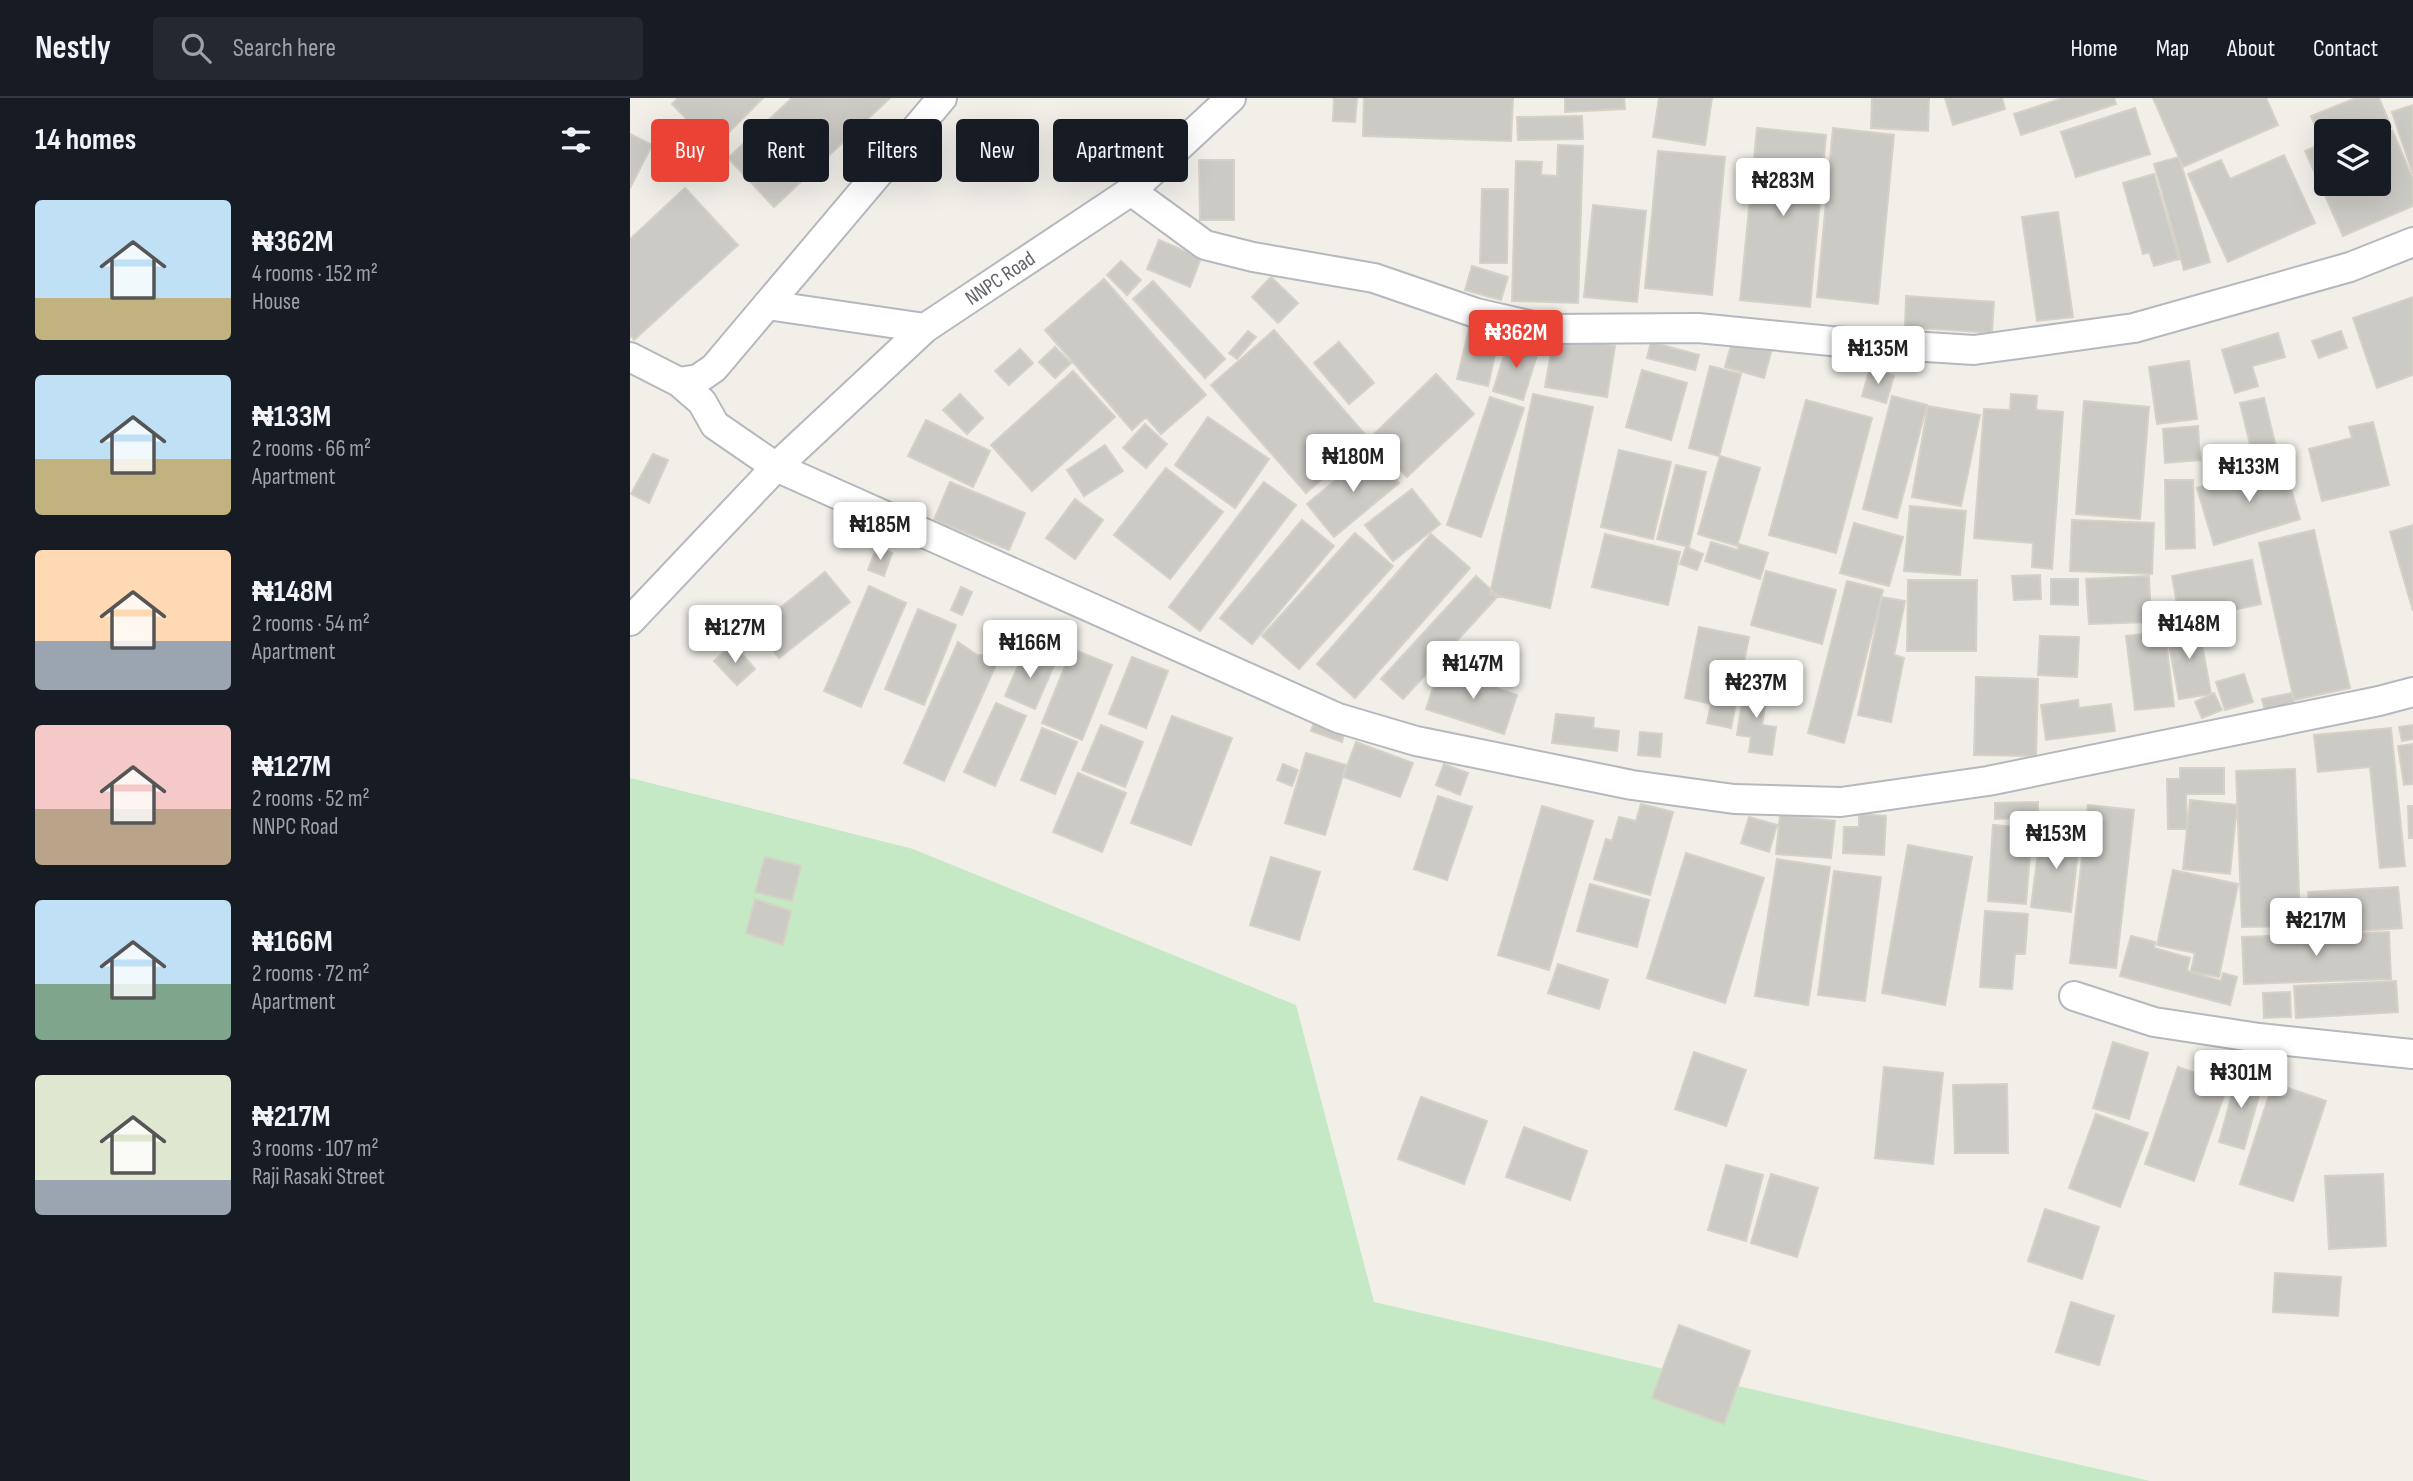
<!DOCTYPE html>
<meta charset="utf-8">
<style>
body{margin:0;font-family:"Sofia Sans Condensed",sans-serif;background:#242831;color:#f1f3f6;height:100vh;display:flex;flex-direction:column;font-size:26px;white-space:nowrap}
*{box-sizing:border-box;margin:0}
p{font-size:23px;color:#9ea1a6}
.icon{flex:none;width:38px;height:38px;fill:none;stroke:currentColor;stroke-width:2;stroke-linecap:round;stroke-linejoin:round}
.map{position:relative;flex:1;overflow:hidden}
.sheet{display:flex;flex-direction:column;background:#171b24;width:630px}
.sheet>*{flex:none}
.top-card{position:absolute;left:21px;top:21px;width:665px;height:63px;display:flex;gap:14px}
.fabs{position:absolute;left:1684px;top:21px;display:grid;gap:14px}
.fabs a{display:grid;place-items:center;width:77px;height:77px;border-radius:7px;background:#171b24;box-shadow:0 7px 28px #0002;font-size:35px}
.price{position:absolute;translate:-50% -60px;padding:0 16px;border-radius:7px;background:#fff;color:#222;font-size:23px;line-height:46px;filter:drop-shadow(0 2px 4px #0008)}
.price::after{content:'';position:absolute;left:50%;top:42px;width:21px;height:16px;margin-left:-10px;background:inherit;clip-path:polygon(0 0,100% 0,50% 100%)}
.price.on{background:#ea4335;color:#fff}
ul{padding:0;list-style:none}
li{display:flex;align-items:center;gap:21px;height:175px;padding:0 35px}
li span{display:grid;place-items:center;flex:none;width:196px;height:140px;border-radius:7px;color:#555}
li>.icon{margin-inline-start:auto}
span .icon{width:84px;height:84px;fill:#fffc;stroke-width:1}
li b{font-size:30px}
h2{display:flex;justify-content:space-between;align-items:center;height:84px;padding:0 35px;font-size:30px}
.pill{padding:0 24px;border-radius:7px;background:#171b24;box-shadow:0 7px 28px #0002;font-size:24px;line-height:63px}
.pill.on{background:#ea4335;color:#fff}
header{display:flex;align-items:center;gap:42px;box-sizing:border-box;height:98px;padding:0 35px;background:#171b24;border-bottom:2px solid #363941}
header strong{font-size:33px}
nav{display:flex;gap:38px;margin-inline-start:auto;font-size:24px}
.search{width:490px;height:63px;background:#242831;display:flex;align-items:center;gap:18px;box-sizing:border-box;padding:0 24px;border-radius:7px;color:#9ea1a6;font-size:26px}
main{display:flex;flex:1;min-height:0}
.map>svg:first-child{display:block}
</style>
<header>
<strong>Nestly</strong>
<div class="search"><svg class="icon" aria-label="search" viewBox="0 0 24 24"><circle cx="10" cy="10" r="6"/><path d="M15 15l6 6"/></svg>Search here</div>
<nav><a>Home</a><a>Map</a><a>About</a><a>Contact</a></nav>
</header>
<main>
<section class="sheet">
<h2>14 homes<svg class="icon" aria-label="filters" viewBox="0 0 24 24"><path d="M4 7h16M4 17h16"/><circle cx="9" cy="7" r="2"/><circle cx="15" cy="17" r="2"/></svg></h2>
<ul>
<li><span style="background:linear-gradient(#bfe0f5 70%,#c2b280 0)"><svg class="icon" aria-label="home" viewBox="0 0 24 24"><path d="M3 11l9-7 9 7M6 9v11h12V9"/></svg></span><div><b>₦362M</b><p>4 rooms · 152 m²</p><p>House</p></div></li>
<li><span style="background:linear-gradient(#bfe0f5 60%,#c2b280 0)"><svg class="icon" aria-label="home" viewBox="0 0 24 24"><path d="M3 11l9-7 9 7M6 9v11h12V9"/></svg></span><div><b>₦133M</b><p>2 rooms · 66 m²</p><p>Apartment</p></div></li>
<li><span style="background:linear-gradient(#ffd9b3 65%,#9aa5b1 0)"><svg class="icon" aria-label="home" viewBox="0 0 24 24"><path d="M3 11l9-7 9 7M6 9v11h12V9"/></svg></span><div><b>₦148M</b><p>2 rooms · 54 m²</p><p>Apartment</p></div></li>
<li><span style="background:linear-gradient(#f6c9c9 60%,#b9a48a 0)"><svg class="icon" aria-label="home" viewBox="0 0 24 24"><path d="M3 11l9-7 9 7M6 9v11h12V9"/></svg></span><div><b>₦127M</b><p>2 rooms · 52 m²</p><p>NNPC Road</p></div></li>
<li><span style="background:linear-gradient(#bfe0f5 60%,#7fa58c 0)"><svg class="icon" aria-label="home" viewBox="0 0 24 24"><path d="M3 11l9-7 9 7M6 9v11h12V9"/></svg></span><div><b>₦166M</b><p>2 rooms · 72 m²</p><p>Apartment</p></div></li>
<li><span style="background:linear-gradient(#dfe7d0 75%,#9aa5b1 0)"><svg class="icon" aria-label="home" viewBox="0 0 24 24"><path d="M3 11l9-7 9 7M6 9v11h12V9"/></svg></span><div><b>₦217M</b><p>3 rooms · 107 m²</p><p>Raji Rasaki Street</p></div></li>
</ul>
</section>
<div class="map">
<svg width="1783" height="1383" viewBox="0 0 1783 1383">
<rect width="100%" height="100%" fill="#f1efe8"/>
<path fill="#c5e8c5" d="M0,680L283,751L666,907L744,1204L1520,1383H0Z"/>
<path fill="#cccac5" stroke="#d6d1c6" stroke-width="2" d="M48,0H133L84,49L42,6Z
M162,0H260L144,109L98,60Z
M704,0H727L725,24L703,23Z
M734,0H883L881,43L733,38Z
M935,0H994L995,11L935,14Z
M1029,0H1082L1075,47L1023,39Z
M1242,0H1299L1298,33L1241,30Z
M1315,0H1372L1375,11L1323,27Z
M1433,0H1484L1486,6L1391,37L1384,16Z
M1523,0H1636L1648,27L1553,69Z
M1726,0H1749L1761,29L1748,34L1696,33V53L1681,18Z
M1783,7V76L1762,14Z
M1505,10L1520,56L1446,79L1431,34Z
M952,18L953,41L888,42L887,19Z
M1127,30L1196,37L1180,209L1110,202Z
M1203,30L1264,37L1248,206L1187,199Z
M1762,32L1783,81V108L1713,138L1675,53L1691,46L1696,56V86H1748V38Z
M0,36L22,47L0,90Z
M928,47L953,48L948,205L882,203L886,63L912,64L911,77L927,78Z
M1028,53L1095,59L1082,197L1015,190Z
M1654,57L1685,125L1598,164L1558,76L1591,62L1600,81Z
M1549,59L1580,164L1554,172L1524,66Z
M569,62H604V122H570Z
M1524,76L1549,161L1524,168L1519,154L1513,156L1493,85Z
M55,90L108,147L4,242L0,237V141Z
M852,91H878L877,165H850Z
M963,107L1016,113L1007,204L954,199Z
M1428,114L1443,219L1407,223L1392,119Z
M529,142L571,160L560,189L517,171Z
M491,163L511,182L497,197L477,177Z
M842,168L878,179L871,202L835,192Z
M641,179L668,205L648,225L622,199Z
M474,181L576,297L531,336L516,319L502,332L415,232Z
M523,183L595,261L575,280L503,201Z
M1276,198L1364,204L1362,235L1275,229Z
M1783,199V277L1747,290L1723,220Z
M840,227L870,234L858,288L827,281Z
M644,232L739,341L676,395L581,287Z
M618,233L626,239L607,261L599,255Z
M1711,233L1717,250L1689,260L1682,243Z
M1648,235L1655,259L1622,268L1628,288L1605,295L1592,252Z
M924,237L985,248L977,299L915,289Z
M1103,240L1142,251L1134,280L1095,269Z
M879,241L909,251L893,302L863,293Z
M709,244L744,285L719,306L684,265Z
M1021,244L1069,257L1065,272L1017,260Z
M425,249L441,265L425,280L409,264Z
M390,251L403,265L379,287L365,273Z
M1559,263L1567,321L1527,326L1519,269Z
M1080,268L1111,276L1089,358L1059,350Z
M1240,270L1264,278L1256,305L1232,298Z
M1012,272L1057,285L1041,342L996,329Z
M443,273L485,319L402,393L361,347Z
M806,276L844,316L777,379L740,340Z
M330,296L353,320L337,336L313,312Z
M903,296L963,309L920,510L860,496Z
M1381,296L1407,298L1406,312L1433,314L1422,471L1402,469L1403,445L1344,440L1354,311L1380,312Z
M1262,298L1297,307L1267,420L1233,411Z
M860,299L894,310L851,439L817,427Z
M1634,300L1648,357L1624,363L1610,305Z
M1176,302L1242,320L1206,455L1139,437Z
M1454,303L1519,309L1510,421L1446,416Z
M1298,308L1350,317L1331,408L1282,399Z
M578,319L639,361L605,410L545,367Z
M296,322L360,353L343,389L278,358Z
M1743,324L1759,387L1692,403L1679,351L1722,340L1719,329Z
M515,326L537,346L516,370L493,350Z
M1568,328L1570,362L1535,365L1533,331Z
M475,347L493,373L454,398L437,372Z
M742,352L769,385L704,439L677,406Z
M989,352L1041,364L1023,441L971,429Z
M23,356L38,362L19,405L1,396Z
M1090,358L1130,370L1107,448L1068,436Z
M1653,364L1670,421L1584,447L1567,390Z
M1046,367L1076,374L1059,449L1027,441Z
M536,370L593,414L540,481L484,437Z
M1535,382H1563L1565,450L1536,451Z
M320,384L395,415L379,452L304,422Z
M634,384L666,407L570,533L539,509Z
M782,391L810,426L763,463L735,427Z
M445,401L473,422L445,461L416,440Z
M1280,408L1336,413L1330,477L1274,473Z
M672,422L704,448L622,546L590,520Z
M1442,422L1524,425L1522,476L1440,473Z
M1224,425L1273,439L1259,488L1210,475Z
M1783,427V513L1760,434Z
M1684,432L1720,590L1664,602L1629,445Z
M725,435L763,468L669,571L632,538Z
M801,436L840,470L725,600L687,566Z
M975,436L1050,454L1038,507L962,489Z
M1081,444L1108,452L1109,446L1138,455L1130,481L1075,463Z
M247,449L262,455L254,478L238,472Z
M1056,449L1073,456L1067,472L1050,466Z
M1622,462L1631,506L1550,523L1542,478Z
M1136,473L1206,492L1192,546L1121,527Z
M195,474L220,504L149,560L125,530Z
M1410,477L1411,501L1384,502L1382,478Z
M846,478L868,498L773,601L751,581Z
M1519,478L1521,524L1459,526L1456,481Z
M1421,481H1448V507L1421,506Z
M1278,482H1347L1346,553H1277Z
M1217,483L1253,492L1214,645L1178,635Z
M239,488L276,505L231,609L194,593Z
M331,489L342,494L332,517L321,512Z
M1252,499L1275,503L1264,557L1274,560L1261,624L1228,617Z
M288,511L326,527L294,607L255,591Z
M1568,524L1581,596L1549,601L1536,530Z
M1069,529L1119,539L1101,630L1077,625L1081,606L1055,600Z
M1535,534L1544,608L1505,612L1496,538Z
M1410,538L1449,539L1447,579L1408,577Z
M328,544L347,557L370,558L314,683L274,665Z
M103,546L125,571L107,587L84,563Z
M442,551L482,567L452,642L412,625Z
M395,552L425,565L405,611L375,598Z
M502,559L538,573L516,630L479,616Z
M831,571L857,580L855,586L887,597L874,636L796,611L807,578L827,584Z
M1614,576L1623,604L1595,612L1586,584Z
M1346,579L1408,581L1406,658L1344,657Z
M1115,585L1138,589L1132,627L1146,629L1142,657L1119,654L1121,639L1107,637Z
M1584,595L1592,612L1572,620L1565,604Z
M1662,595L1664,606L1635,612L1632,601Z
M1448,602L1449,610L1481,606L1485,633L1416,642L1411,607Z
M366,605L396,618L365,688L334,674Z
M926,616L964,620L963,630L989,633L987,653L922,645Z
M542,618L602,640L561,747L501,725Z
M686,619L715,630L712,644L681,633Z
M471,627L513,644L495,689L452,672Z
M1783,627V641L1772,643L1769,629Z
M412,630L447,644L425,696L391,682Z
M1761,630L1775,768L1750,770L1740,669L1688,674L1684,637Z
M1010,634L1032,636L1030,659L1008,657Z
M726,644L783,665L770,699L713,679Z
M1783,646V686L1774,687L1768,648Z
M676,655L716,667L695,737L655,725Z
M653,666L668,672L662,688L647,682Z
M814,666L838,675L830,697L806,687Z
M1550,670H1594V696H1556L1557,731H1538L1537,681H1550Z
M1665,671L1670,828L1612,829L1606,673Z
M448,675L496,695L472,754L423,734Z
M808,698L842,709L817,782L784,771Z
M1560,702L1607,707L1600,776L1553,771Z
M1408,704V720L1365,721V705Z
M1011,706L1043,714L1020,797L964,781L976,741L982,743L989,719L1006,723Z
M1458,707L1504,712L1486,870L1440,865Z
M912,708L963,723L919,872L868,857Z
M1778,708H1783V740H1779Z
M1229,716L1256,718L1254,757L1213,755L1214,729H1229Z
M1150,717L1205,723L1201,760L1146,756Z
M1119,719L1147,727L1139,754L1111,745Z
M1363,727L1402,730L1396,806L1358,803Z
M1411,731L1450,736L1441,814L1401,809Z
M1278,747L1342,759L1315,907L1252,895Z
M1056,755L1134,780L1095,905L1017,880Z
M135,759L171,768L162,803L125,794Z
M641,759L690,774L669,842L620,827Z
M1147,761L1200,769L1178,907L1125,898Z
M1543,772L1608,786L1589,879L1561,873L1565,855L1527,847Z
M1204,773L1251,779L1235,903L1188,897Z
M960,786L1019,802L1007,849L947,833Z
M1768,789L1772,830L1681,836L1678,794Z
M125,801L161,813L153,847L116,835Z
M1355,813L1398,816L1395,856H1385L1382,891L1350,889Z
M1759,834L1761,881L1614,886L1612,839Z
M1501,838L1525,844L1524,850L1560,860L1557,873L1591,883L1593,875L1607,879L1600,907L1490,878Z
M928,866L978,882L969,911L918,895Z
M1766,883L1768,914L1666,920L1664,888Z
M1660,894L1661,919L1634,920L1633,895Z
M1483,944L1518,955L1499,1021L1463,1010Z
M1064,954L1116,972L1096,1028L1045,1011Z
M1254,969L1313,975L1303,1066L1245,1060Z
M1548,969L1598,986L1564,1083L1515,1066Z
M1608,974L1634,980L1614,1051L1589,1044Z
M1643,985L1696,1003L1663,1103L1610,1086Z
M1377,986L1378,1055H1325L1323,987Z
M791,999L857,1023L834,1086L768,1061Z
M1466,1016L1518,1035L1490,1109L1439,1090Z
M894,1029L957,1053L940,1102L876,1079Z
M1096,1067L1133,1077L1116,1143L1078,1132Z
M1141,1076L1188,1090L1167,1159L1121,1145Z
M1753,1076L1756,1148L1699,1151L1695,1078Z
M1415,1111L1469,1129L1452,1181L1398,1163Z
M1645,1175L1711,1179L1708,1218L1643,1214Z
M1441,1204L1484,1218L1469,1267L1426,1254Z
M1049,1227L1120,1253L1094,1326L1022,1300Z"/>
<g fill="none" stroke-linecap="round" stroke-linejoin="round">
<defs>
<path id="street" d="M501,93L575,147L623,159L744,180L846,215L916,231L1068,230L1201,243L1344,252L1504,230L1720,169L1783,144
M137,207L295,230
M0,259L49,284L72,304L85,327L146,369L708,620L786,643L1002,687L1104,701L1211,704L1358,683L1749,603L1783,594
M49,284L68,281L84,270L312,0
M0,523L146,369L295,230L501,93L601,0
M1444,898L1524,924L1629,940L1783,956"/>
</defs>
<use href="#street" stroke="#b5b8bc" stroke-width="32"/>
<use href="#street" stroke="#fff" stroke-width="28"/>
</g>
<g text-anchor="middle" stroke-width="5" stroke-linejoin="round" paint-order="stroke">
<g font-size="21" fill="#5f6368" stroke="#fff">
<text transform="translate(370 180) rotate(-34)" y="7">NNPC Road</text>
</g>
</g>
</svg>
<div class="fabs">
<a><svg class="icon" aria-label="layers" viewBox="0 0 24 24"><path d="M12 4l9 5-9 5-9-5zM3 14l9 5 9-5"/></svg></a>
</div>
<b class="price" style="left:1153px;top:120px">₦283M</b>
<b class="price on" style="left:886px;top:272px">₦362M</b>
<b class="price" style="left:1248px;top:288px">₦135M</b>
<b class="price" style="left:723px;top:396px">₦180M</b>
<b class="price" style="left:1619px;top:406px">₦133M</b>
<b class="price" style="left:250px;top:464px">₦185M</b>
<b class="price" style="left:1559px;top:563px">₦148M</b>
<b class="price" style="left:105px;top:567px">₦127M</b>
<b class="price" style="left:400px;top:582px">₦166M</b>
<b class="price" style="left:843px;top:603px">₦147M</b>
<b class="price" style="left:1126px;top:622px">₦237M</b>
<b class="price" style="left:1426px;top:773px">₦153M</b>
<b class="price" style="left:1686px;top:860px">₦217M</b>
<b class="price" style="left:1611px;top:1012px">₦301M</b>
<div class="top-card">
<a class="pill on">Buy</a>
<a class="pill">Rent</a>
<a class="pill">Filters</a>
<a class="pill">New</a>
<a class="pill">Apartment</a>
</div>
</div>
</main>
